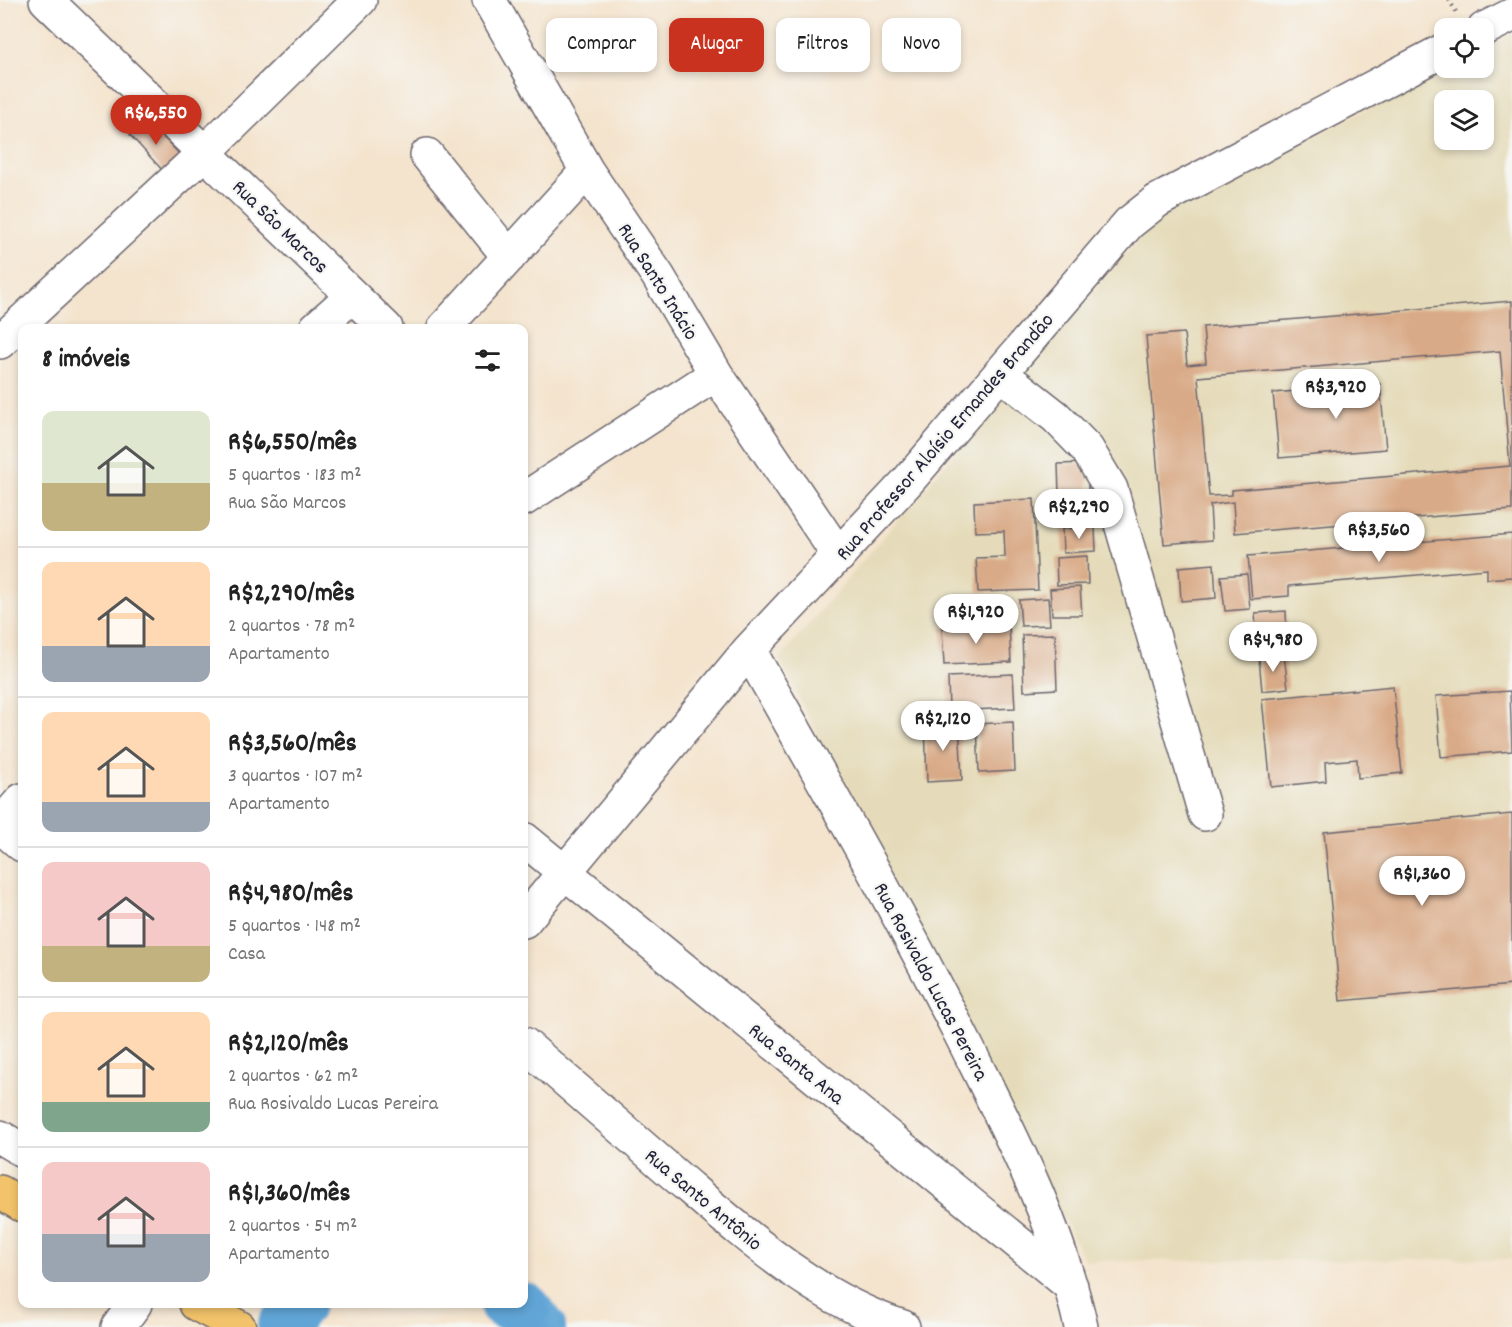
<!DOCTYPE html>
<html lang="pt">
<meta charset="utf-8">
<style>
body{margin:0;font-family:Dekko,sans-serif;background:#f2f2f2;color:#222;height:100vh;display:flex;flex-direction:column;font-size:22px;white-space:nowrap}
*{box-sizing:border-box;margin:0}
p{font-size:20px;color:#767676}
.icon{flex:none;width:33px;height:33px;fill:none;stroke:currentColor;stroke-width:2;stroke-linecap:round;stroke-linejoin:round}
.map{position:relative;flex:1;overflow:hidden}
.sheet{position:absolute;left:18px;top:324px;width:510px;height:984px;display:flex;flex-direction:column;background:#fff;border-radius:12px;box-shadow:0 3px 9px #0003}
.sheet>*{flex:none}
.top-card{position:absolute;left:546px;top:18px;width:570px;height:54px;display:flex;gap:12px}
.buttons{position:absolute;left:1434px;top:18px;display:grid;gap:12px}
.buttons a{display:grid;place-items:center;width:60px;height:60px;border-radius:12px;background:#fff;box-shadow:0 3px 9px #0003;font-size:30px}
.price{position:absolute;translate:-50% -51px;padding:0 14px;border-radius:21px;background:#fff;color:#222;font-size:20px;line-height:39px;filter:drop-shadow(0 2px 3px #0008)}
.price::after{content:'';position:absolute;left:50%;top:36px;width:18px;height:14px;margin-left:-9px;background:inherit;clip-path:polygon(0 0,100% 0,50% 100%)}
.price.on{background:#c8321e;color:#fff}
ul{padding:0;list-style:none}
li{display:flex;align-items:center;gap:18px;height:150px;padding:0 24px}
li+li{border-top:2px solid #e0e0e0}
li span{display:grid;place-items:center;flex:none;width:168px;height:120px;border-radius:12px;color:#555}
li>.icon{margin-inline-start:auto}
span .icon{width:72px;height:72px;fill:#fffc;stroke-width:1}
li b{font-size:26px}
h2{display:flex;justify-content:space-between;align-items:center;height:72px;padding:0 24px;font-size:26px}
.chip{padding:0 21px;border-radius:12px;background:#fff;box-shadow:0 3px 9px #0003;font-size:21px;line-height:54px}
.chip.on{background:#c8321e;color:#fff}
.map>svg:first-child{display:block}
</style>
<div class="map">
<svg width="1512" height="1327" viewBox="0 0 1512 1327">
<rect width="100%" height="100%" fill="#f6f6f2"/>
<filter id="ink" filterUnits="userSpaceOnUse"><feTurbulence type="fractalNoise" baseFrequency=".0167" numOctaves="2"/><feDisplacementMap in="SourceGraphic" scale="12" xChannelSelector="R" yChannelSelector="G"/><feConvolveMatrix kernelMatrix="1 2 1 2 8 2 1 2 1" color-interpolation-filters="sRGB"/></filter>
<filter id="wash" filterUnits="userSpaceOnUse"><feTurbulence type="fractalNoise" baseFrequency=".008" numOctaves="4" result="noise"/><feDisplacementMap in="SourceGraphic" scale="24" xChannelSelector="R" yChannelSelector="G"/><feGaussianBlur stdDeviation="1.35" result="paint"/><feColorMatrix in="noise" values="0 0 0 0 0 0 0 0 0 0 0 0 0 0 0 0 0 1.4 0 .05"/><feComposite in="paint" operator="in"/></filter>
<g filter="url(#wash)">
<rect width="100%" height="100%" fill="#f4e4ce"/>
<path fill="#e5dbba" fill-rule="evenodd" d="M1512,34V1259L1085,1261L779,659L1157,217L1447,68H1484V49ZM1444,100H1484V140H1444Z"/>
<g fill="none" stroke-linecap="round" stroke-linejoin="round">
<path stroke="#61a5d6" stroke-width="50" d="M504,1304L526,1308L541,1327
M282,1327L300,1304"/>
</g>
<g id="blocks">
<path fill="#d9aa87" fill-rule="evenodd" d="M147,120L182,157L165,173L130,135Z
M1512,301V510L1235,533L1233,502L1210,505L1212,540L1164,544L1146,336L1184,333L1187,365L1206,363L1203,327ZM1500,351L1510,466L1232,490V495L1209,496L1198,377Z
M1380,384L1386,449L1279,458L1273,393Z
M1088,463V494L1059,495L1058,464Z
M1099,496L1101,522L1072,524L1071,497Z
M1034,499L1038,590L978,592L976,558L1005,557L1004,531L975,532L974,502Z
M1095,527L1096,551L1063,553L1062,529Z
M1512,534V577L1487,579V569L1289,586V596L1252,599L1248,556Z
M1087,556L1088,584L1057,585L1056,558Z
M1214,564L1216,598L1181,601L1179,567Z
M1247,574L1250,609L1225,611L1221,576Z
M1080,587L1082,615H1052L1050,589Z
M1048,598L1050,625L1021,626L1019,600Z
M1286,611L1287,641L1257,642L1255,613Z
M1009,625L1011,662L944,665L942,628Z
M1055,634L1057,689L1024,691L1022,635Z
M1284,655L1288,688L1262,691L1259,658Z
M1013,674L1015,708L949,711L948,677Z
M1393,686L1402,773L1358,778L1357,759L1325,762L1326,781L1271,787L1262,699Z
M1510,691L1512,751L1441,757L1436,696Z
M959,722L962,780L927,782L925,724Z
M1013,722L1015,771L979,773L977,724Z
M1512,814V985L1340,1001L1324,832Z"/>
</g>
</g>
<g filter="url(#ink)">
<use href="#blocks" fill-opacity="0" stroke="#6c666e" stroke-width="1.5"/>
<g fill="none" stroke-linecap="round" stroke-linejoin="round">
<defs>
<path id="minor" d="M46,0L386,328
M489,0L587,171L658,276L716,374L839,556
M1484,29L1512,15
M427,155L509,257
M316,328L352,296
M444,328L587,171
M0,342L205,152L360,0
M1000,373L1056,417L1087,449L1111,489L1205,814
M524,499L716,374
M749,650C825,784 902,917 971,1055C1015,1143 1060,1231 1081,1327
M0,825L22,800
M0,826L22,845
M524,839L1071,1286
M524,921L749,650L907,482L1129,223L1157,201L1444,50
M524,1044C574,1088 625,1132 676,1176C745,1235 815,1299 903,1327
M0,1137L22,1150
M118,1327L135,1304"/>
<path id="highway" d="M0,1192L22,1205
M196,1304L239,1327"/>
</defs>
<use href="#minor" stroke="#6c666e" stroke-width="36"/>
<use href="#highway" stroke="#6c666e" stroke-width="36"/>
<path stroke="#6c666e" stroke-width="4" stroke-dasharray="1.5 4.5" stroke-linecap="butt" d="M1449,0L1458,15"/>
<use href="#minor" stroke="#fff" stroke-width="33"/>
<use href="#highway" stroke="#f2c36a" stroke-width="33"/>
</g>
</g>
<g text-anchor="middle" stroke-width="4.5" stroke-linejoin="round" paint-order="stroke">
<g font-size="21" fill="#22223b" stroke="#f6f6f2">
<text transform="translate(281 226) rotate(44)" y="7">Rua São Marcos</text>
<text transform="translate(659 281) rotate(58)" y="7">Rua Santo Inácio</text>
<text transform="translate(944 436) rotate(-49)" y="7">Rua Professor Aloísio Ernandes Brandão</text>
<text transform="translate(932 981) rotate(62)" y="7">Rua Rosivaldo Lucas Pereira</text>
<text transform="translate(797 1063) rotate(39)" y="7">Rua Santa Ana</text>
<text transform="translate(704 1199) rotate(40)" y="7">Rua Santo Antônio</text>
</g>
</g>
</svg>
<div class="buttons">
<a><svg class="icon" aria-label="locate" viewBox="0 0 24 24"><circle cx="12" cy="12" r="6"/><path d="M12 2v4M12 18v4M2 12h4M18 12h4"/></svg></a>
<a><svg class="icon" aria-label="layers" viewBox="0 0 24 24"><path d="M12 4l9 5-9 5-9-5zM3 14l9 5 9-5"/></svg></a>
</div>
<b class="price on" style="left:156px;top:146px">R$6,550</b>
<b class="price" style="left:1336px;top:420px">R$3,920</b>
<b class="price" style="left:1079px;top:540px">R$2,290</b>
<b class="price" style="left:1379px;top:563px">R$3,560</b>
<b class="price" style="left:976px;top:645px">R$1,920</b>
<b class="price" style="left:1273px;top:673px">R$4,980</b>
<b class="price" style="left:943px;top:752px">R$2,120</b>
<b class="price" style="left:1422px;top:907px">R$1,360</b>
<div class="top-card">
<a class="chip">Comprar</a>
<a class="chip on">Alugar</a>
<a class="chip">Filtros</a>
<a class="chip">Novo</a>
</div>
<section class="sheet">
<h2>8 imóveis<svg class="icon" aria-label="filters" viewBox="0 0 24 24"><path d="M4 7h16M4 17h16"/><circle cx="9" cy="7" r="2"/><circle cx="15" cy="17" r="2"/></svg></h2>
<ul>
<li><span style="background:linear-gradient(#dfe7d0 60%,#c2b280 0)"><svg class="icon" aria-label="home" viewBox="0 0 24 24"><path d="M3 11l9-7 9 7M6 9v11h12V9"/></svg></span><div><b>R$6,550/mês</b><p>5 quartos · 183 m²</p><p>Rua São Marcos</p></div></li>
<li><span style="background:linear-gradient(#ffd9b3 70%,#9aa5b1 0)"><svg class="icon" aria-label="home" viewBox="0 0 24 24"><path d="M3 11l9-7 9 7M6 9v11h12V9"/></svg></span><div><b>R$2,290/mês</b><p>2 quartos · 78 m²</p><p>Apartamento</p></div></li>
<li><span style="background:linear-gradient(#ffd9b3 75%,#9aa5b1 0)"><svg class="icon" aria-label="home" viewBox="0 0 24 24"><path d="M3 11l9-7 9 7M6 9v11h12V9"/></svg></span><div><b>R$3,560/mês</b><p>3 quartos · 107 m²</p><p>Apartamento</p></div></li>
<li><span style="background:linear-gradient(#f6c9c9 70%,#c2b280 0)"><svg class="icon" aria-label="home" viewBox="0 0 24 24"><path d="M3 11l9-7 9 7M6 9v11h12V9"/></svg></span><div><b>R$4,980/mês</b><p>5 quartos · 148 m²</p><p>Casa</p></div></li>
<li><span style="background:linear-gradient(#ffd9b3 75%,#7fa58c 0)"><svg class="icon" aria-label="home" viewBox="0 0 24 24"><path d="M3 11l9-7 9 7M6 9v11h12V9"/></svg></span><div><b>R$2,120/mês</b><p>2 quartos · 62 m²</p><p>Rua Rosivaldo Lucas Pereira</p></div></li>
<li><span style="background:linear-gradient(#f6c9c9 60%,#9aa5b1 0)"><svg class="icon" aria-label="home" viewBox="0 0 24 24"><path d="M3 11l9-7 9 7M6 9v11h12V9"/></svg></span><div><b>R$1,360/mês</b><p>2 quartos · 54 m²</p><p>Apartamento</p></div></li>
</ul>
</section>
</div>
